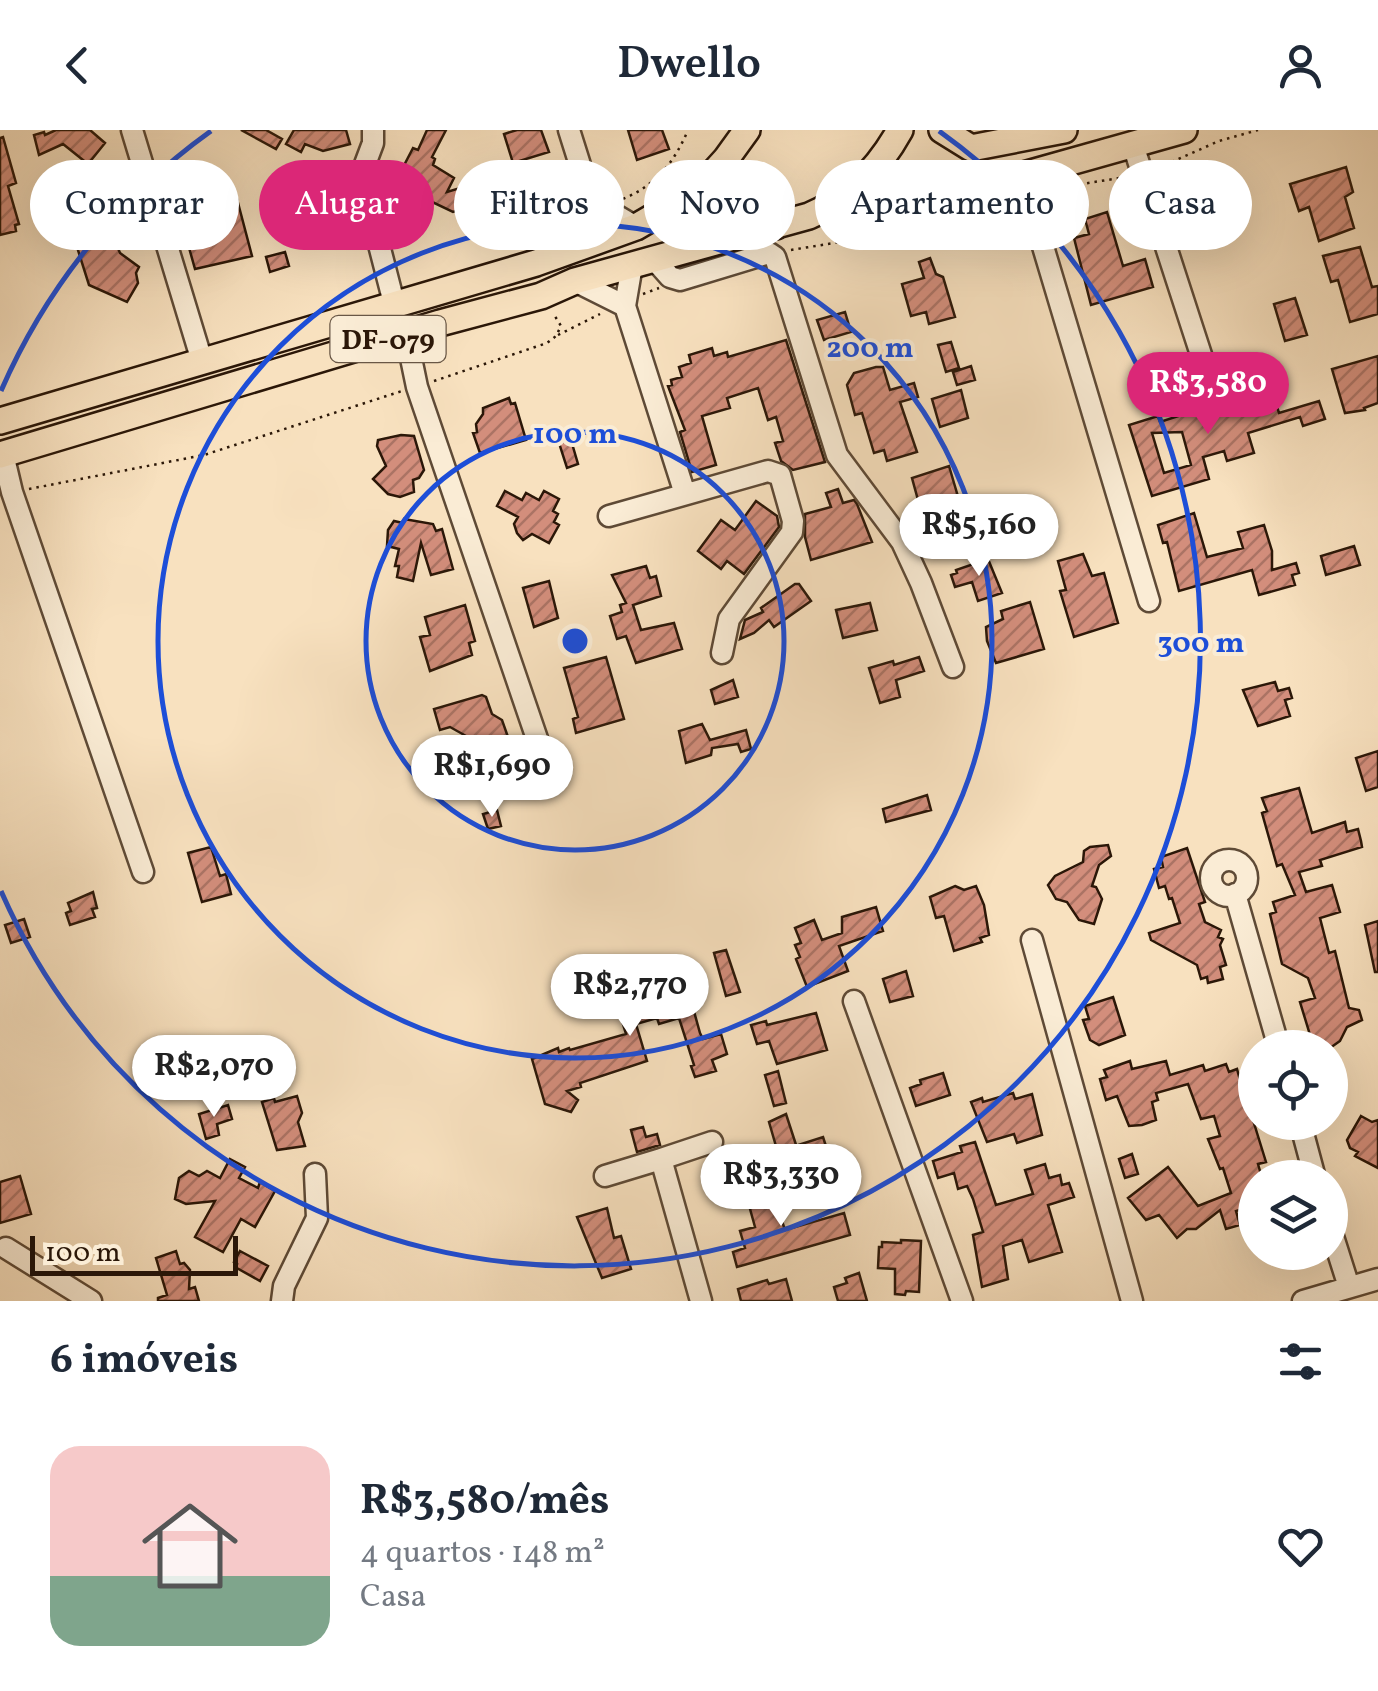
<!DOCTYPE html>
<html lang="pt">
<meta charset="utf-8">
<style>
body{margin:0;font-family:Vollkorn,serif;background:#f2f2f3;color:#1f2937;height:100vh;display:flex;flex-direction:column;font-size:38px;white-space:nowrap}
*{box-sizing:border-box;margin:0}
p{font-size:32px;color:#747a83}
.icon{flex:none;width:55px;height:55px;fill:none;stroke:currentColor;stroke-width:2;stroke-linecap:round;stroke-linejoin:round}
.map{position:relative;height:1171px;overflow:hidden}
.panel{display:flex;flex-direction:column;background:#fff;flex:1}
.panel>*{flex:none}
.banner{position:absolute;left:30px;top:30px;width:1320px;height:90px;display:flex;gap:20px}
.controls{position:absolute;left:1238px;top:900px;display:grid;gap:20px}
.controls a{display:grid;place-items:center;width:110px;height:110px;border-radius:50%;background:#fff;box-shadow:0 10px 40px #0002;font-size:50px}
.scale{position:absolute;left:30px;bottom:25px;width:208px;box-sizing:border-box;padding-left:10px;border:5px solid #2b1708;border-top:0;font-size:28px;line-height:35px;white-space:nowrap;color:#2b1708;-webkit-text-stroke:8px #faecd5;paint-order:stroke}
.price{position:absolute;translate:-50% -85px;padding:0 22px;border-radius:35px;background:#fff;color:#222;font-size:32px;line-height:65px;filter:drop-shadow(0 2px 5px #0008)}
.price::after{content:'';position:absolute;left:50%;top:60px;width:30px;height:22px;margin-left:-15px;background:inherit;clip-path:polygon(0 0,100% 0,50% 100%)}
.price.current{background:#db2777;color:#fff}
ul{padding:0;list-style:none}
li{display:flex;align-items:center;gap:30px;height:250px;padding:0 50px}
li span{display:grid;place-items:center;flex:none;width:280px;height:200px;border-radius:30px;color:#555}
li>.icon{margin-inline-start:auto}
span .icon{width:120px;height:120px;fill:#fffc;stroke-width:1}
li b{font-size:42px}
h2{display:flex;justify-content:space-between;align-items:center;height:120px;padding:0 50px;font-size:42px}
.chip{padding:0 35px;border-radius:45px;background:#fff;box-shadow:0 10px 40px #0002;font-size:35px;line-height:90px}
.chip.current{background:#db2777;color:#fff}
header{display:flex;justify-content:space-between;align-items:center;height:130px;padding:0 50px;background:#fff;font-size:45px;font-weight:600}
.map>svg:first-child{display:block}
</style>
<header><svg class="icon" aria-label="back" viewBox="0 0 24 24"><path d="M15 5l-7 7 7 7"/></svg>Dwello<svg class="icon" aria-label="person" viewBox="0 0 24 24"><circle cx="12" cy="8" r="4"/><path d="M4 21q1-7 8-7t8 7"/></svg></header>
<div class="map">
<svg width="1378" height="1171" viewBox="0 0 1378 1171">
<defs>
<pattern id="building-hatch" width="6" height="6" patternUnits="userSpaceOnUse" patternTransform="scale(2.5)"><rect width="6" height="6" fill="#d38e7c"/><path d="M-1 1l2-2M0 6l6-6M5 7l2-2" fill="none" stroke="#ab7364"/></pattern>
</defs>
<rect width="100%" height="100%" fill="#f8e1bf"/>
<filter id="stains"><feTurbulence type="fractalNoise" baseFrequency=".002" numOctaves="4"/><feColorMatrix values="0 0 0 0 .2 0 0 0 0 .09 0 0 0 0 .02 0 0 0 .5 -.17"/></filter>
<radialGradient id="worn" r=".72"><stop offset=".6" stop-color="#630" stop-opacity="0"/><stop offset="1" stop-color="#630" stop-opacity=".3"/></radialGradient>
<path fill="url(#building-hatch)" stroke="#2b1708" stroke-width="2.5" fill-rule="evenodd" d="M56,0H90L105,13L88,34L63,14L39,25L34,5L44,2L45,5Z
M241,0H266L282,9L276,19Z
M294,0H346L350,14L323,21L305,14L301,22L286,14Z
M427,0H446L432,27L435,29L433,35L454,48L447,62L470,55L482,61L486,72L453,82L426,69L419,85L393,71L404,48L399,45L413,18L418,20Z
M517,0H541L549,22L513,33L504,4Z
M628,0H662L669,19L637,30Z
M3,7L16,53L8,56L19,94L15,95L16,101L0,105V8Z
M1346,37L1353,62L1345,67L1354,98L1319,111L1309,77L1299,81L1290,54Z
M323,58L329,60L339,102L316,110L303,72L308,70L305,63Z
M76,62L82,80L88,83L81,96L66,89L60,68Z
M237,69L252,126L195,139L179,82Z
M1107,82L1123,136L1145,129L1153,157L1091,175L1074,108L1089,104L1085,89Z
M107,92L120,123L139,137L136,143L138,153L127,172L89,155L77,117L81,116L77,103L81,100Z
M1360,117L1372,157L1378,156V184L1350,192L1338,150L1331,152L1323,126Z
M285,122L289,136L270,142L266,127Z
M930,128L936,144L943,147L955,187L929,194L926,182L911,186L902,154L924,148L919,132Z
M1295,168L1307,205L1285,211L1274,174Z
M845,182L851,202L824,210L817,190Z
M786,210L825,332L793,340L781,331L775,313L783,311L776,287L768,290L758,258L727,268L730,278L702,286L716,335L692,342L680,302L685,300L668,256L672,255L671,250L682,247L679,237L691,233L689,225L712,218L714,226L727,222L728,227Z
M951,212L959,238L946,242L938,215Z
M1378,226V273L1364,278L1365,280L1345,283L1332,239Z
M971,236L975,250L957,255L953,242Z
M876,237H883L890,260L914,253L918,267L900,272L917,322L887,331L884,320L874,323L862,283L855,285L847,255L854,243Z
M961,260L968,288L940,297L932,269Z
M1259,260V263L1272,260L1279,283L1319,271L1325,289L1303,296L1300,287L1248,303L1254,323L1227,331L1224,321L1203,327L1209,349L1152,366L1129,295L1158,286L1160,292ZM1182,302L1191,335L1164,343L1152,303Z
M509,268L511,274L515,273L526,310L480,323L473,303L477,302L476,294L483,284V278Z
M401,305L414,306L424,340L419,348L413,350L414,362L400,367L388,364L373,349L386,336L377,316L378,310Z
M571,310L578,334L567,338L559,313Z
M949,336L964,387L951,391L946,374L921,381L912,348Z
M838,359L843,373L854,370L857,374L872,412L811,430L805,407V384L831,377L826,363Z
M505,361L522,370L526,363L539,370L544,361L559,369L553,381L558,384L554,392L559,395L549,413L532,404L523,410L517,403L514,394L518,387L497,376Z
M756,371L777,386L779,397L744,444L727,431L721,439L698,421L721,390L735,400Z
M1194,383L1207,427L1243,418L1238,402L1264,395L1272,421V440L1296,433L1299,443L1292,445L1295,455L1259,465L1252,440L1179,461L1167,412L1163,413L1158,395Z
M404,389L433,394L436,401L442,399L453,439L431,445L421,413L413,451L397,447L399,436H395L399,419L387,416L388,400L394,391L403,393Z
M1354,416L1360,435L1326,445L1321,426Z
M1083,424L1092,446L1104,443L1118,493L1074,507L1060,461L1066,460L1058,431Z
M988,429L1002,463L978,471L972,452L955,457L951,445L957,443L956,440Z
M646,436L650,448L656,446L661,466L633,475L641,500L674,493L682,519L636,533L626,506L617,509L610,486L622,482L620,475L626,473L612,445Z
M549,451L558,488L534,497L523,458Z
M795,454H799L811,471L774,497L769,490L754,503L740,509L745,490L763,482L761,478Z
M1030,472L1044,519L996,533L987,511L986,497L1003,489L1001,481Z
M870,473L877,500L843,508L836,480Z
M465,475L475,511L469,513L472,525L430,541L420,507L430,505L425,487Z
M606,527L624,589L576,603L573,589L578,587L564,538Z
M919,527L924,541L896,550L900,567L880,573L869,538L893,531L894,535Z
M733,550L738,567L715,574L711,560Z
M1275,552L1278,561L1289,558L1292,568L1285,570L1290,586L1258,596L1243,560Z
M482,565L486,567L492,584L502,590L508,607L478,619L475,611L450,597L440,600L434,579Z
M702,594L710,610L746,600L751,619L741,622L738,614L712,618L711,625L686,633L679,601Z
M1378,621V657L1366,661L1356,628Z
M1299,658L1312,703L1345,692L1347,702L1358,699L1361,711L1362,717L1320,730L1322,736L1299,742L1306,762L1332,755L1340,782L1320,788L1329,823L1335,821L1349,878L1359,880L1362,890L1347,897L1340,911L1330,918H1314L1300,872L1315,868L1308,848L1282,834L1270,784L1276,782L1273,772L1295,765L1282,734L1277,736L1262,683L1267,681L1262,668Z
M927,665L931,680L886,692L883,679Z
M497,680L501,696L488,699L483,684Z
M1108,715L1111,726L1099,735L1092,756L1096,757L1102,769L1094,794L1079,790L1067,772L1056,769L1048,755L1055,746L1083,732L1084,721L1090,717Z
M211,717L220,746L226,744L231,764L202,772L188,723Z
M1187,718L1205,772L1199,774L1205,792L1221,800L1218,807L1223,809L1220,815L1226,835L1220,837L1223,849L1208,853L1207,847L1201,849L1197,835L1151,810L1149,803L1180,793L1172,768L1169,769L1165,756L1159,758L1154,739L1163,737L1161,727Z
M955,756L964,760L976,756L984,775L989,805L980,808L982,812L954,821L944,786L936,788L930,767Z
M93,762L97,778L92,779L95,787L70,795L66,783L71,781L68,773Z
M876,777L883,801L839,816L848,841L807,857L796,829L800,827L795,815L801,813L795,798L814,790L822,810L842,803V787Z
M24,789L30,807L11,813L5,795Z
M1378,791V842H1375L1365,795Z
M726,820L740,862L726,866L714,823Z
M693,836L702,863L690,867L700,903L703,909L721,904L727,924L712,930L716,941L695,947L691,936L694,935L679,888L659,894L657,888L636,894L647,931L580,953L581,957L567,961L578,970L571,982L545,974L532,929L558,918L559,922L569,918L570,920L626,904L614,865L632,860L630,855Z
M906,841L913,866L890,872L883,849Z
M1113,867L1125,905L1099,915L1090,910L1083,890L1089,889L1085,876Z
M816,883L827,920L777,934L769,911L757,914L751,895L766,891L767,895Z
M1130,931L1132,939L1166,931L1170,945L1203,935L1205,941L1226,934L1229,942L1237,939L1240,950L1244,949L1248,956L1249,977L1266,1032L1258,1034L1262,1048H1255V1075L1236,1081L1240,1095L1226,1099L1220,1080L1196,1099H1187L1177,1108L1159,1085L1146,1090L1128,1068L1168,1037L1198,1076L1231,1063L1223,1038L1220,1039L1208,1009L1220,1006L1214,986L1201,989L1188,954L1156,963L1158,970L1152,972L1156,990L1142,995L1129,996L1117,966L1106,970L1100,949L1107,947L1104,940Z
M778,941L786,973L774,976L765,945Z
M943,943L950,965L916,976L910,958L921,954L920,950Z
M1013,963L1015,969L1032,964L1042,1005L1017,1013L1014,1004L987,1012L971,972L982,968L983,972Z
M297,966L302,983L298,992L305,1016L277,1020L262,972L274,968L275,972Z
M228,975L232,989L217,994L219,1005L206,1009L199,984Z
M786,984L799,1024L780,1030L769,992Z
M1361,986L1372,992L1378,990V1038L1355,1026L1358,1022L1350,1018L1347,1010Z
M643,997L646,1007L657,1004L660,1015L637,1022L631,1000Z
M823,1007L832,1035L836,1034L842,1051L812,1061L798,1015Z
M975,1012L996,1075L1033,1064L1025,1040L1045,1034L1049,1048L1060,1045L1062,1055L1069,1053L1074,1067L1048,1075L1062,1122L1029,1132L1022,1110L1003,1116L1008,1149L982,1157L973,1105L983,1102L973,1069L967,1056L958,1059L954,1043L938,1048L933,1031L962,1022L960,1016Z
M1132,1024L1138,1044L1125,1048L1119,1029Z
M230,1029L245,1037L239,1048L258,1058L260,1052L275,1061L255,1097L241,1089L223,1122L195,1107L215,1071L186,1074L175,1069L179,1048L189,1041L199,1046L207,1041L220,1048Z
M20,1046L31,1084L0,1093V1052Z
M768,1050L785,1100L844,1083L850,1105L737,1137L733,1122L745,1118L740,1101L755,1097L744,1057Z
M607,1078L614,1108L621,1106L631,1139L602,1148L577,1087Z
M901,1110L921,1111L919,1162L906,1161L905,1165L895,1164V1139L878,1138L879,1117H882V1112L901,1113Z
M176,1121L180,1134L184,1133L190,1140L189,1159L195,1157L199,1171H158V1168L167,1165L156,1128Z
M240,1121L268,1136L260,1151L235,1137L237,1134L234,1132Z
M859,1143L867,1171H838L834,1157L847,1153L845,1148Z
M786,1149L792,1171H741L738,1159L767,1150L769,1154Z"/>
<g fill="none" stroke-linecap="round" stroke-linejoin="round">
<defs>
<path id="minor" d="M132,0L202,231
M373,0V13L361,45L394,173
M569,0L586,54L592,87L584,114
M1133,15L1206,240
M1027,63L1149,471
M589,83L609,81L636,97
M654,129L670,147L680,150L769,123L775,127L837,325L902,412L921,453L953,537
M632,135L625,176L685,364
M575,151L625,176
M406,204L417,257L547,638
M3,324L12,362L143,742
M609,386L768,341L780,345L793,391L792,402L729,489L722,523
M1211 748a18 18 0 1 1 36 0a18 18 0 1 1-36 0Z
M1235,764L1279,918
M1032,810L1132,1171
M854,871L962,1171
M1300,992L1315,1048
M605,1046L661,1029
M1330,1097L1349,1157
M6,1118L91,1171
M282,1171L284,1156L317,1088L315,1044
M701,1171L661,1029L712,1012
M1303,1171L1378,1149"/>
<path id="major" d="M942,0L971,18L1064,0
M726,29C734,69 738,79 776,96
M855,65L897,49L1006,50L1184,0
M0,291L536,133L636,97L696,62L726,29L747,0
M0,325L440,193L541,166L575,151L809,86C849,69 879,38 900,0"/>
</defs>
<use href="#minor" stroke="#5e4a36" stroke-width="25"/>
<use href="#major" stroke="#2b1708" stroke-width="30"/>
<path stroke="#2b1708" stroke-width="2.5" stroke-dasharray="2.5 5" stroke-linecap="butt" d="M1158,38L1219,11L1258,0
M1050,59L1126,47
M623,69C656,55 674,33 688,0
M872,81L963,70
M535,114L541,99L574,88
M791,120L999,86L1013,70
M643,164L659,158
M558,205L600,184
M434,251L547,213L556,206L561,196L553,183
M29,359L204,325L402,261"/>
<use href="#minor" stroke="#faecd5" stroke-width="20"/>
<use href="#major" stroke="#f8e1bf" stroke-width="25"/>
</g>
<g fill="none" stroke="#1d4ed8" stroke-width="5">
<circle cx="575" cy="511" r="209"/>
<circle cx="575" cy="511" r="417"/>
<path d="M1 261A626 626 0 0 1 211 1M939 1A626 626 0 1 1 1 761"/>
</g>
<g text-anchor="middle" stroke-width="8" stroke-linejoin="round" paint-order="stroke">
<rect fill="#faecd5" stroke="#695746" stroke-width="2.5" x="330.5" y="186" width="115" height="46" rx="8"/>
<g font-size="28" font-weight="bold" fill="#2b1708">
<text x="388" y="219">DF-079</text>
</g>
</g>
<circle cx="575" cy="511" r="15" fill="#1d4ed8" stroke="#faecd5" stroke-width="5"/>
<g font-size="30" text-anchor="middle" font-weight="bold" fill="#1d4ed8" stroke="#faecd5" stroke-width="8" stroke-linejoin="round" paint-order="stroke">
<text x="870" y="227">200 m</text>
<text x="575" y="313">100 m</text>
<text x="1201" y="522">300 m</text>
</g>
<rect width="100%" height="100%" filter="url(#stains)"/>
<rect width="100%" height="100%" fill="url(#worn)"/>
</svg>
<div class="controls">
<a><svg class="icon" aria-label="locate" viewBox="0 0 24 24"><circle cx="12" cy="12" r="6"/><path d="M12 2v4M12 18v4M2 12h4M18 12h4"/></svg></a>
<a><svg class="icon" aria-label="layers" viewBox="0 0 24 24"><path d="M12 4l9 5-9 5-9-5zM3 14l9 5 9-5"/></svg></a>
</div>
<div class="scale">100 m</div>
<b class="price current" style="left:1208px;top:307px">R$3,580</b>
<b class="price" style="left:979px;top:449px">R$5,160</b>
<b class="price" style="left:492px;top:690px">R$1,690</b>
<b class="price" style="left:630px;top:909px">R$2,770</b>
<b class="price" style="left:214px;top:990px">R$2,070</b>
<b class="price" style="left:781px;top:1099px">R$3,330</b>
<div class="banner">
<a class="chip">Comprar</a>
<a class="chip current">Alugar</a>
<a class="chip">Filtros</a>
<a class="chip">Novo</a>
<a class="chip">Apartamento</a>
<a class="chip">Casa</a>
</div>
</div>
<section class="panel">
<h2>6 imóveis<svg class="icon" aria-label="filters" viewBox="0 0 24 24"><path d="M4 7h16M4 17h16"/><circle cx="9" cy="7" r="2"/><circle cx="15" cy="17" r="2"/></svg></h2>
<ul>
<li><span style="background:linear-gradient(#f6c9c9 65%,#7fa58c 0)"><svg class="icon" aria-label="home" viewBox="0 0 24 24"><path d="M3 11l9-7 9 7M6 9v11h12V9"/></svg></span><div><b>R$3,580/mês</b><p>4 quartos · 148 m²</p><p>Casa</p></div><svg class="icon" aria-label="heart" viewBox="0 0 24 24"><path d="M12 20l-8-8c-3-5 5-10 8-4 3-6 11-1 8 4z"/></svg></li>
</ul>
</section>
